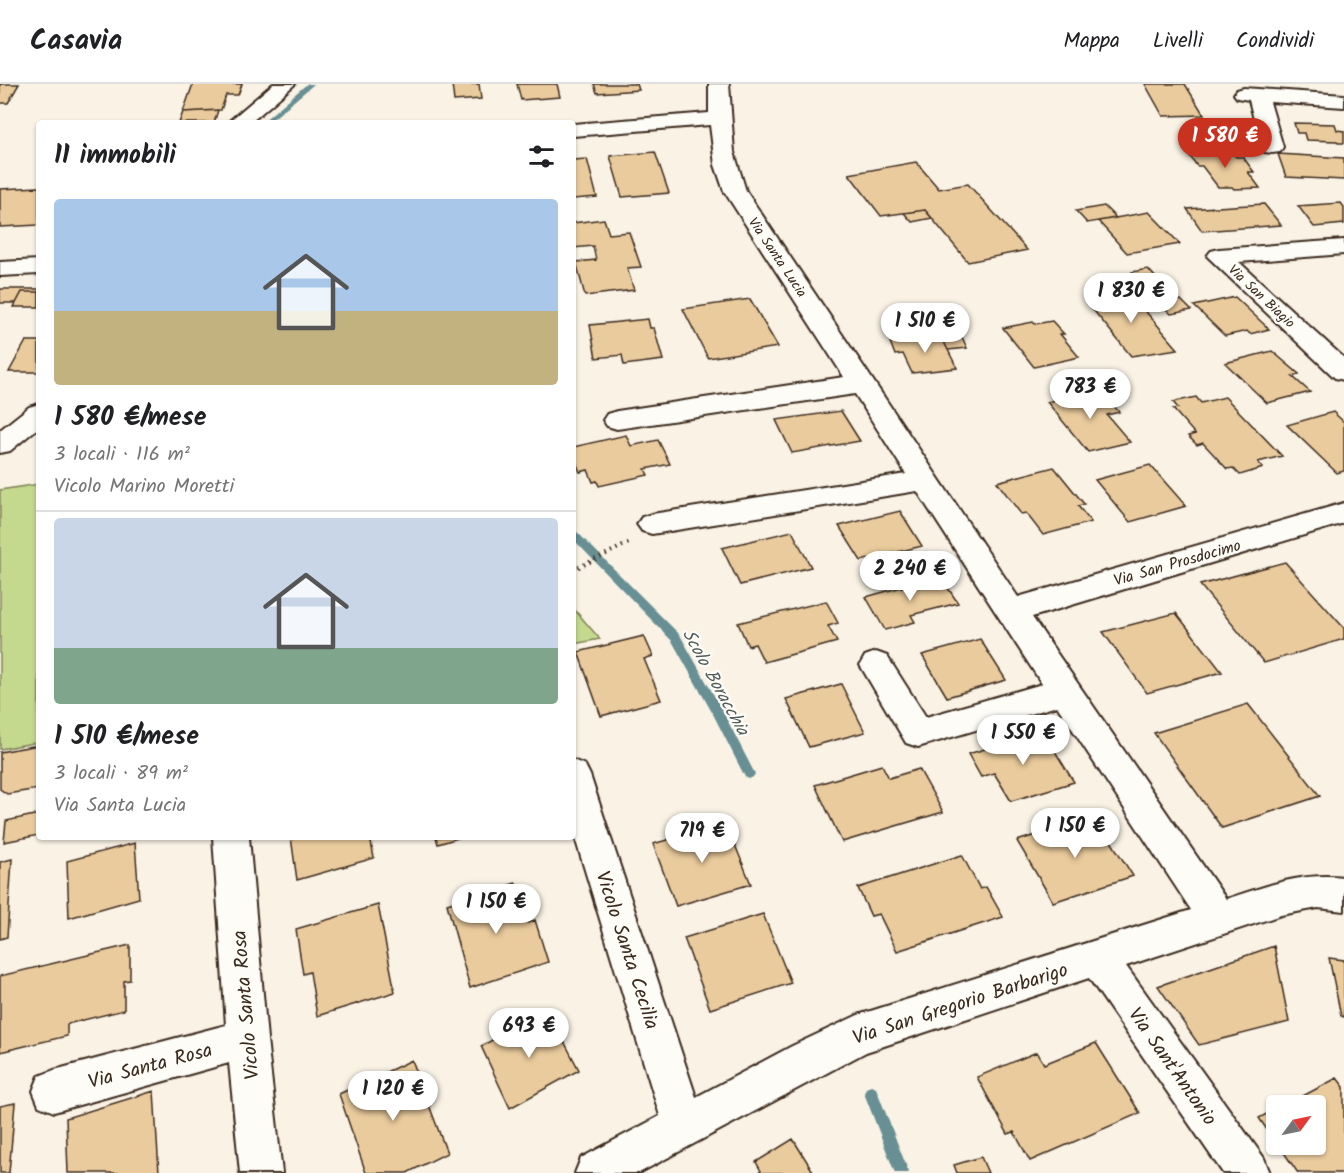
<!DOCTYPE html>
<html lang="it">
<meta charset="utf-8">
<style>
body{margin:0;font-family:Kalam,sans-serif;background:#f2f2f2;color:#202124;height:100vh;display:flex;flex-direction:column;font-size:22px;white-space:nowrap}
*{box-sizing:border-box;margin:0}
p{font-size:20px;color:#757577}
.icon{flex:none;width:33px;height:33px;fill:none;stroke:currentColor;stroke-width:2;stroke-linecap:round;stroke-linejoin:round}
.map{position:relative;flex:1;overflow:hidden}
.sheet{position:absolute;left:36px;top:36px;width:540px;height:720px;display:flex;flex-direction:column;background:#fff;border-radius:6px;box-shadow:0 2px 4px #0004}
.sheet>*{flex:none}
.needle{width:39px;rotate:57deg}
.buttons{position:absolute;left:1266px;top:1011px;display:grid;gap:12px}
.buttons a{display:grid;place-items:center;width:60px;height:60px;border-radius:6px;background:#fff;box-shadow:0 2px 4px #0004;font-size:30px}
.price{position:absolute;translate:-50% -51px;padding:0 14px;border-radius:21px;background:#fff;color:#222;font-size:20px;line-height:39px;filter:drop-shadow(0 2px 3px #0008)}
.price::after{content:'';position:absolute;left:50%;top:36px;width:18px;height:14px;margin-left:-9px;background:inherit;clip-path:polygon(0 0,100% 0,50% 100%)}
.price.on{background:#c8321e;color:#fff}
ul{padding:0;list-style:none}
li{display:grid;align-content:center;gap:12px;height:318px;padding:0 18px}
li+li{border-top:2px solid #e0e0e0}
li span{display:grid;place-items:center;height:186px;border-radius:6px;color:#555}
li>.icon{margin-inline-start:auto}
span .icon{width:108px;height:108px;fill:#fffc;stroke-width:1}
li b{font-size:26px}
h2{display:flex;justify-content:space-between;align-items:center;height:72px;padding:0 18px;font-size:26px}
header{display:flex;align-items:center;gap:36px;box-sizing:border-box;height:84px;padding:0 30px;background:#fff;border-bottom:2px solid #e0e0e0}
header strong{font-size:28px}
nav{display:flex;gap:33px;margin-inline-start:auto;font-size:21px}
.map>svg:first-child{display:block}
</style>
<header>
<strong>Casavia</strong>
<nav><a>Mappa</a><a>Livelli</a><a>Condividi</a></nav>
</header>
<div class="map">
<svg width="1344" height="1089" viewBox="0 0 1344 1089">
<rect width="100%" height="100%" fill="#f9f2e5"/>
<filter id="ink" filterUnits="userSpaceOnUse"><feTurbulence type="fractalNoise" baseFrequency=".0167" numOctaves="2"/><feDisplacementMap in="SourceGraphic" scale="12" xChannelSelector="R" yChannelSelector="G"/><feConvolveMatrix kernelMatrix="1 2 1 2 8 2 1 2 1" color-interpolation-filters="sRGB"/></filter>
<g filter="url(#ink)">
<path fill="#c4d98e" stroke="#808256" stroke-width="1.5" d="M39,400V658L0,665V406Z
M573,524L600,555L573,560Z"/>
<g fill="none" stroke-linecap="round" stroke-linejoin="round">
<path fill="#678f94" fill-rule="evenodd" d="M307,0H314L268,39H261Z
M573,445L576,447L680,551L721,624L755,690L753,693L749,695L745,693L713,630L672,557L573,455Z
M871,1002L876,1004L909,1089H895L864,1009L866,1004Z"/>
</g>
<path fill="#eacb9d" stroke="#3b2a1e" stroke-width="1.5" d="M0,0H19L8,19H0Z
M193,0H242L238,11H226L221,26L183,28Z
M452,0H479L481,15L454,17Z
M517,0H557L560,13L521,16Z
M594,0H637L639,6L597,9Z
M1145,0H1185L1204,31L1163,32Z
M218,26L214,39H179L183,28Z
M1294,39L1335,40L1337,46L1344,47V59H1338L1337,57L1306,56L1304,49H1297Z
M1230,66L1236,73H1243L1254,88H1248L1260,104L1234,105L1232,103H1218L1202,82H1197L1187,68Z
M655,68L669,109L622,113L610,72Z
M1278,70L1344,74V96L1286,93Z
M587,75L597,113L573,115V76Z
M916,78L939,105L968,100L1027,166L968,178L925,126L881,132L849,90Z
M39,103V141L0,143V105Z
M1341,119L1344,123V140L1314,143L1298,122Z
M1264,120L1281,141L1202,147L1187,125Z
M1104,122L1116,134L1087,139L1076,127Z
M925,126L932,134L912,138L904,129Z
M1149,128L1180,160L1127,169L1098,137Z
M604,135L609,150L629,148L641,183L627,184L634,206L585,212L576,178L596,176L593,162L573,164V139Z
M1148,185L1157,195L1140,198L1132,188Z
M0,205H39V208H22L16,219H0Z
M22,208H39V223H14Z
M1129,208L1178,265L1131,272L1085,216Z
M1235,213L1269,245L1250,250L1247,247L1225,252L1194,222Z
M750,215L778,263L708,274L683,225Z
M1181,216L1191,226L1171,230L1161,220Z
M648,235L650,244H654L663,276L624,281L622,271L596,274L590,241Z
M1052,237L1064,250H1060L1079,273L1034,283L1003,244L1033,238L1035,240Z
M956,240L967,264L948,266L941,252H936L931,242Z
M941,252L957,284L912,289L903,270L895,271L890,258Z
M26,257H39V288H9Z
M1272,267L1299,290L1292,292L1310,308L1267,319L1225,279Z
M1100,305L1119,328L1107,331L1130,358L1088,368L1047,318Z
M1196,313L1201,319L1225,313L1282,372L1258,378L1263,384L1240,391L1233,384L1227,385L1203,359L1197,361L1188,352L1195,350L1173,325L1178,324L1173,318Z
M841,327L860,357L792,369L776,336Z
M1333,328L1344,338V387L1337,389L1287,341Z
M626,351L631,362L658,356L670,380L645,385L648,391L599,402L597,397L593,398L588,386L580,388L573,371V363Z
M1150,381L1186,422L1130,438L1095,396Z
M1054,383L1084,420L1078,422L1091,438L1043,451L1026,429L1021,430L997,398Z
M900,427L922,462L861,477L839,442Z
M792,447L811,483L740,501L722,464Z
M1285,478L1344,544V555L1264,579L1200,501Z
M940,492L958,519L911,531L915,538L885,546L866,513Z
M826,517L838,539L828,542L837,558L764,578L755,560L748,562L738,539Z
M1176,529L1222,588L1147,609L1103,548Z
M644,552L653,572L644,575L661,616L601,632L578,568Z
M980,555L1006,596L947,613L922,571Z
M841,600L865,648L809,663L786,615Z
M1248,620L1320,712L1222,744L1154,649Z
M1043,648L1074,698L1011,717L994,689L981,693L968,670Z
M39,661L38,705L7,710L0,705V668Z
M882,681L889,694L919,685L943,728L842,758L815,701Z
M39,730V751L4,758L6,737Z
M1095,732L1133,792L1053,818L1017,757Z
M726,739L751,800L676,822L653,760Z
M291,753H370L374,774L297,796Z
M436,753H461L438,760Z
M135,759L139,814L69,834L67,777Z
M962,771L980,805L986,803L1003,833L897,867L879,830L871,832L858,804Z
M12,775L7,853L0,855V778Z
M516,799L528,839L535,836L548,878L470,904L447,820Z
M378,821L395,908L317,932L310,888L303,890L296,845Z
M763,830L791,899L710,925L684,854Z
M130,861V896L124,897V926L67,940V952L0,968V892Z
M1274,862L1289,938L1199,961L1158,902Z
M1329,874L1344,876V933L1341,932Z
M548,927L579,986L510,1024L481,962Z
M1096,959L1140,1029L1030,1077L1014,1048L1008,1050L977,993L1037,968L1044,980Z
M412,976L447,1069L407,1089H366L339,1010Z
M1337,994L1344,1003V1089H1298L1278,1060H1316V1022H1284Z
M154,1007L159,1089H68L66,1034Z
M15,1019L9,1089H0V1022Z
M1276,1025V1059L1259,1034Z
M793,1055L814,1089H758L761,1087L756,1078Z
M981,1073L988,1089H957L954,1081Z"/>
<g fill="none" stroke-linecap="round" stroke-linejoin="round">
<defs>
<path id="minor" d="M273,0H295L250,39H227Z
M709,0H729L734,68L746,107L1018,513L1344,419V439L1032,533L1226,815C1267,802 1300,788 1344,793V827L1318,824L1281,831L1126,882L1264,1074L1270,1089H1223L1089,894L866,968L639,1089H575L581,1074L660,1032L573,747V676L585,681L590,691L696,1013L792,962L858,931L1191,826L1057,622L918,663L906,659L860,581L865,572L876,568L887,572L926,633L1042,600L917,407L652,450L642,447L637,440L642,433L652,430L906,390L855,310L617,345L607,342L603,336L607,330L617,327L844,293L724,107L715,81L710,41L573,52V40L709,29Z
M1244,4L1344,11V23L1270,18L1283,63L1280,68L1272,69L1264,68L1261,63L1249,16L1237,14L1234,10L1237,6Z
M1344,156V170L1239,178L1344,274V296L1335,294L1207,172L1211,167L1219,165Z
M39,176V190L0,192V178Z
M39,320V343L10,367L0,369V346L29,323Z
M213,753H249L267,955L282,1089H240L229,979L54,1028L39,1022L33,1007L39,992L54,986L226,941Z"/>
</defs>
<use href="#minor" stroke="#3b2a1e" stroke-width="4"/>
<path stroke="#3b2a1e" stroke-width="4" stroke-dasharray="1.5 4.5" stroke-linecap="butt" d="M573,486L631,458"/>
<use href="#minor" fill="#fdfcf7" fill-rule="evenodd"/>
</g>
</g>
<g text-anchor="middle" stroke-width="4.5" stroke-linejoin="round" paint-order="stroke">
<g font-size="14" fill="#3b2a1e" stroke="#fdfcf7">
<text transform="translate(778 173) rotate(56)" y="5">Via Santa Lucia</text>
<text transform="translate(1262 212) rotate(43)" y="5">Via San Biagio</text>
</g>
<g font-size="16" fill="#3b2a1e" stroke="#fdfcf7">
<text transform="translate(1177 478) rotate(-16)" y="6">Via San Prosdocimo</text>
</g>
<g font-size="18" font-style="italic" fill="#515c59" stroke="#fdfcf7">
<text transform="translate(716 598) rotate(61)" y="6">Scolo Boracchia</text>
</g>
<g font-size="20" fill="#3b2a1e" stroke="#fdfcf7">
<text transform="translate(628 866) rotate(72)" y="7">Vicolo Santa Cecilia</text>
<text transform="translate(960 919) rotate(-18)" y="7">Via San Gregorio Barbarigo</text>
<text transform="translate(245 921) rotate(-95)" y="7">Vicolo Santa Rosa</text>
<text transform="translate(150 981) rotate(-15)" y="7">Via Santa Rosa</text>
<text transform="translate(1173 982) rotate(55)" y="7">Via Sant'Antonio</text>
</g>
</g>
</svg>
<div class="buttons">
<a><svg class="needle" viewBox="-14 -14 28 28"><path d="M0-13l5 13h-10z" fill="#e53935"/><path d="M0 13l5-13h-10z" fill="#757577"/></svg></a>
</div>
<b class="price on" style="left:1225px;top:85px">1 580 €</b>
<b class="price" style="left:1131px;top:240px">1 830 €</b>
<b class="price" style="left:925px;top:270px">1 510 €</b>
<b class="price" style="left:1090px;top:336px">783 €</b>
<b class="price" style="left:910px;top:518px">2 240 €</b>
<b class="price" style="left:1023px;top:682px">1 550 €</b>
<b class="price" style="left:1075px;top:775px">1 150 €</b>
<b class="price" style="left:702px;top:780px">719 €</b>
<b class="price" style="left:496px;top:851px">1 150 €</b>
<b class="price" style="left:529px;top:975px">693 €</b>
<b class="price" style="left:393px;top:1038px">1 120 €</b>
<section class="sheet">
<h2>11 immobili<svg class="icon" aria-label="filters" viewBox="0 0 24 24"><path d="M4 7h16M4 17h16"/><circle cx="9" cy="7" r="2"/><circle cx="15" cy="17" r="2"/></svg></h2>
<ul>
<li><span style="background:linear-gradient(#a9c7e8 60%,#c2b280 0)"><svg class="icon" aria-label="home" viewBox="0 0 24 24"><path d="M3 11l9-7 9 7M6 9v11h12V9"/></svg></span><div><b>1 580 €/mese</b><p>3 locali · 116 m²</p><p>Vicolo Marino Moretti</p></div></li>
<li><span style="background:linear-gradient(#c9d6e8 70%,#7fa58c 0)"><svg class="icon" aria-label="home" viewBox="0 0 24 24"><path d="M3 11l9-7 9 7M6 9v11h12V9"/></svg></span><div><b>1 510 €/mese</b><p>3 locali · 89 m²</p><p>Via Santa Lucia</p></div></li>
</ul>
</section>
</div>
